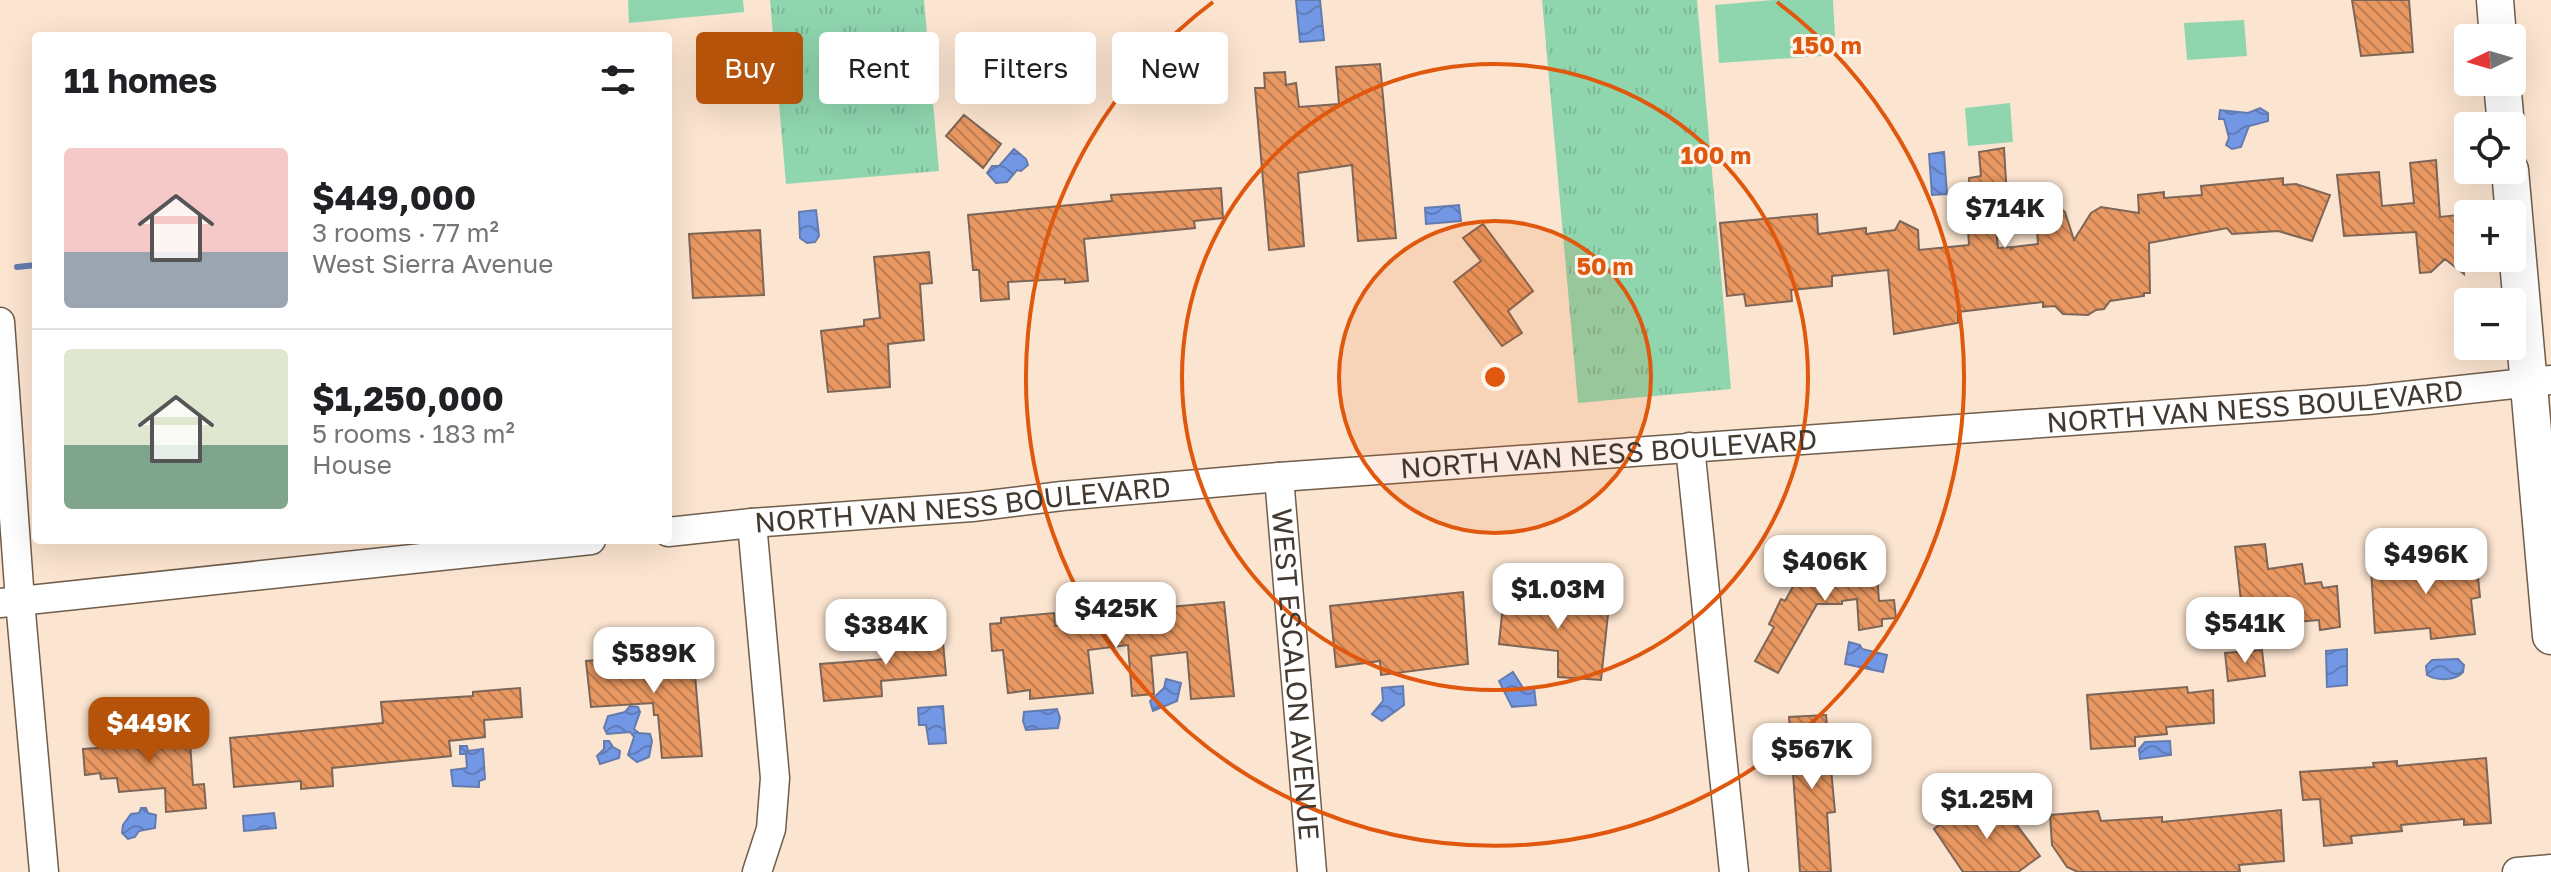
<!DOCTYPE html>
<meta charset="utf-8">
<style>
body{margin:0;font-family:"Golos Text",sans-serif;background:#f6f6f6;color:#202124;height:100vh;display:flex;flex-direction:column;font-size:30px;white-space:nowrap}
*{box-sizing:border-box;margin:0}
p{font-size:26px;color:#757577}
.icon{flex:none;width:44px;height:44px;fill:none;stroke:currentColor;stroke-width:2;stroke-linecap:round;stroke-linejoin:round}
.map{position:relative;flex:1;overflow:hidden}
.panel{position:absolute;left:32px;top:32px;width:640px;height:512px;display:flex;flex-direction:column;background:#fff;border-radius:8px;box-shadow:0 8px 32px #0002}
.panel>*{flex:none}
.hud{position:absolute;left:696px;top:32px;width:760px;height:72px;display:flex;gap:16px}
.needle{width:52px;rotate:265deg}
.buttons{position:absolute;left:2454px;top:24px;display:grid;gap:16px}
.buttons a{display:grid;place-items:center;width:72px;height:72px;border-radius:8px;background:#fff;box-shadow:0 8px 32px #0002;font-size:40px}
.price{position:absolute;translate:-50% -68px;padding:0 18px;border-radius:16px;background:#fff;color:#222;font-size:26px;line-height:52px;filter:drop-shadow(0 2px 4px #0008)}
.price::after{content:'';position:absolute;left:50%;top:48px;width:24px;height:18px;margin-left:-12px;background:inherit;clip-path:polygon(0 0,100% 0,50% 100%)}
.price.current{background:#b45309;color:#fff}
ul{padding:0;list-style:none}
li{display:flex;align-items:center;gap:24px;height:200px;padding:0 32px}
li+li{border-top:2px solid #e0e0e0}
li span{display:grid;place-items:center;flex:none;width:224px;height:160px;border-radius:8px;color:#555}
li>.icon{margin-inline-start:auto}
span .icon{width:96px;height:96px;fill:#fffc;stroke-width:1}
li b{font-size:34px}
h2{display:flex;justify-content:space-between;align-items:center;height:96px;padding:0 32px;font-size:34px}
.tag{padding:0 28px;border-radius:8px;background:#fff;box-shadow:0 8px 32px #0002;font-size:28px;line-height:72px}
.tag.current{background:#b45309;color:#fff}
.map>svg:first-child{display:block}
</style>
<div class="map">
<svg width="2551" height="872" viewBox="0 0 2551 872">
<defs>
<pattern id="grass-tufts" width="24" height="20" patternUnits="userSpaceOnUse" patternTransform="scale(2)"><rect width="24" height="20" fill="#8fd6af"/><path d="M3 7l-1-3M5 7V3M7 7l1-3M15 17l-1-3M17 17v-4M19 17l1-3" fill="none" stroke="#7db897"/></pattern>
<pattern id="water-waves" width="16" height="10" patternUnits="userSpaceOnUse" patternTransform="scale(2)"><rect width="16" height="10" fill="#7297e4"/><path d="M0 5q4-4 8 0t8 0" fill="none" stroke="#5f7cb9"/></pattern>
<pattern id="building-back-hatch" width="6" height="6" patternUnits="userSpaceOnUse" patternTransform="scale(2)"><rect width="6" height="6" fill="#ea9861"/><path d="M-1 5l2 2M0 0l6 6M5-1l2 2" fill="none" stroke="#bf7d51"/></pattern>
</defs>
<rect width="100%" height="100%" fill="#fbe4d0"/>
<path fill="url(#grass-tufts)" d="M770,0H924L939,171L786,184Z
M1542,0H1697L1731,389L1578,403Z"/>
<path fill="#8fd6af" d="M628,0H743L744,12L629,23Z
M1773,0H1833L1836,55L1719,63L1715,5Z
M2244,20L2247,56L2187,60L2184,23Z
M2010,103L2013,142L1968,146L1965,108Z"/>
<path fill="url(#water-waves)" stroke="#647bae" stroke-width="2" d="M1296,0H1320L1324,40L1300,42Z
M2260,108L2268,113V121L2249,126L2241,147L2232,149L2226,145L2229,138L2224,119H2219L2220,110L2248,113Z
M1014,149L1026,159L1028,165L1021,171L1017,170L1007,182L996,183L987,173L992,166H999Z
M1944,152L1947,194L1932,195L1929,154Z
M1459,205L1461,221L1426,224L1425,208Z
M816,210L819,236L815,242L807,243L800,238L799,212Z
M1849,642L1860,645L1862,649L1887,655L1883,672L1845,664Z
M2347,649V685L2327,687L2326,651Z
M2458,659L2464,665L2463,672C2455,681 2437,681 2427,675L2426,666L2432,660Z
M1513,672L1523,688L1534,687L1536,705L1512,707L1499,681Z
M1166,679L1181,683L1177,701L1153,711L1150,701L1164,688Z
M1403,686L1404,705L1382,721L1372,714L1383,701L1382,688Z
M630,706L638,707L640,712L634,729L639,733L650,734L652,741L649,757L637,762L628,755L634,737L630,732L607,734L604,728L608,716L625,712Z
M943,706L946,743L929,744L926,725H919L918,708Z
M1057,709L1060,718L1058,728L1026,730L1023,721L1024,712Z
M604,741H609L613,747L620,751L619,758L600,764L597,756L604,749Z
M2170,741L2171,755L2140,759L2139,749L2145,742Z
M460,746H467L468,751L483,749L485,779L479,781V787L453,786L451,770L467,768L466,754H460Z
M141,808H146L148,813L156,815L155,828L139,831L135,837L128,839L122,833L123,825L131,814L139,813Z
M274,813L276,828L244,831L243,816Z"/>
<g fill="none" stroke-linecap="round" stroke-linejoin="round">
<path stroke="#647bae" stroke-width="6" d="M17,267L36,265"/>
</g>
<path fill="url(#building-back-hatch)" stroke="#7d6658" stroke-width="2" d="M2352,0H2409L2413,52L2361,56Z
M1380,64L1396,238L1358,241L1352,165L1298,173L1304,246L1269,250L1255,88H1265L1264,73L1285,72L1286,85L1296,83L1299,107L1339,104L1336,67Z
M964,115L1001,144L983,168L946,136Z
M2004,148L2007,197L1993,198L1998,248L2011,247V249L2013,247L2038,244L2036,217L2047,206L2059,207L2065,212L2074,240L2091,213L2101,207L2139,213L2138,195L2164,192V198L2202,195L2201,186L2283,178V185L2296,184L2330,195L2312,241L2278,231L2232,234L2227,228L2149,243L2150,293H2144V296L2110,301L2104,309L2096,310L2088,315L2063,314L2055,306L2043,307V302L1958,312V323L1894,334L1888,270L1832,276V286L1791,290L1792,301L1746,306L1744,294L1727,296L1720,223L1817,214L1818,234L1866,228V234L1895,230L1900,221L1918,230L1919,250L1969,245L1966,200L1970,199L1969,178L1981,176L1979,152Z
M2436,160L2440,217L2458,215L2464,274L2445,259L2431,272L2420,273L2416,232L2344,236L2337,175L2379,172L2382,206L2414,203L2410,163Z
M1221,188L1223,218L1194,221L1195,228L1084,239L1088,281L1065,283V279L1008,282L1009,299L981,301L979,270H973L968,215L1112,201L1111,195Z
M1483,224L1533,291L1508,311L1522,333L1502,346L1454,282L1481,261L1463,238Z
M760,230L764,295L693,298L689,234Z
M929,252L932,283L920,284L924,340L888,344L890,387L828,392L821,331L864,326V320L880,318L874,257Z
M2265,544L2268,569L2302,564L2305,584L2321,582L2323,588L2337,586L2340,627L2320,630L2319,620L2257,625L2255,609L2242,610L2235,547Z
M2466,549L2469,568L2477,567L2480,597L2471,599L2475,634L2431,639L2430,628L2375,633L2371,569L2382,568V563L2406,560L2407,567L2439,565L2438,551Z
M1844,554V562L1876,559L1879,601L1894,600L1896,618L1882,619V626L1859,630L1857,599L1842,601V604H1817L1778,673L1755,661L1774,627L1769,624L1781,599L1785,601L1804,567L1828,564L1827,555Z
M1519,588L1550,592L1551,600L1609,605L1601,680L1558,677V651L1499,644L1504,595L1518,598Z
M1463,592L1468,664L1381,675L1380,661L1336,667L1330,606Z
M1224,602L1234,696L1191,699L1187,652L1151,656L1154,694L1132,696L1128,645L1088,650L1093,693L1030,699V690L1008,693L1003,650L992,651L990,624L1001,623V618L1054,613L1055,626L1126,619L1125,611Z
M942,632L946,675L881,681L882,696L824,701L820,664L886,659L885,636Z
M2262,650L2265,676L2228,681L2225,653Z
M693,652L702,756L662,758L658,715H654L653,703L591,707L586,661Z
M2187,687L2188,693L2213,690L2214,723L2166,727L2167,734L2135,737V746L2091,749L2087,695Z
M520,688L522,717L484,720L485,737L449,741L451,756L332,768L333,786L301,789V781L234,787L230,738L383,723L381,702L473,696V692Z
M1826,715L1835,812L1827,813L1831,872H1800L1789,717Z
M189,727L193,785L204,784L206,808L166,812L165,788L119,792L117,778L101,779L100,773L85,775L83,749L98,748V736Z
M2486,758L2491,823L2464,825V819L2401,825L2402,831L2351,836L2352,843L2324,846L2320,799L2303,800L2300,772L2374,767L2373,763L2397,761V766Z
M1995,796L2040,856L2018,872H1963L1934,829L1953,814L1959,823Z
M2281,810L2284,861L2239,865L2240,872H2078L2067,867L2052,845L2050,815L2098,811L2101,821L2162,817V822Z"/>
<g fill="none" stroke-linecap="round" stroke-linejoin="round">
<defs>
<g id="minor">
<path d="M0,322L20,601L44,872"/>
<path d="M1690,447L1734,872"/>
<path id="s1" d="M1279,477L1312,872"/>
<path d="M752,523L775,778L771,829L757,872"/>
<path id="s2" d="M668,532L752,523L972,507L1062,496L1279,477L2368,400L2551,380"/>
<path d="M0,603L591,540"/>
<path d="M2517,872L2551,869"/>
</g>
<path id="major" d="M2495,0L2498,38
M2502,82L2506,126
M2510,170L2551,636"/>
</defs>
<use href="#minor" stroke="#705d4b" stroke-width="31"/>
<use href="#major" stroke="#705d4b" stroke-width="39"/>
<use href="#minor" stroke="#fff" stroke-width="28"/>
<use href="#major" stroke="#fff" stroke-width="36"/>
</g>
<circle cx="1495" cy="377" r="156" fill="#e0570e" fill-opacity=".12"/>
<g fill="none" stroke="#e0570e" stroke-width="4">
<circle cx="1495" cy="377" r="156"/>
<circle cx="1495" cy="377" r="313"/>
<path d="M1777 2A469 469 0 1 1 1213 2"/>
</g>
<g text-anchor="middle" stroke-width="6" stroke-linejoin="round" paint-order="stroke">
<g font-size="28" fill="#423a31" stroke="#fdf4ec">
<text dy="10" stroke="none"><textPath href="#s2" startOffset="1592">NORTH VAN NESS BOULEVARD</textPath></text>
<text dy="10" stroke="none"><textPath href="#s2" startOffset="944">NORTH VAN NESS BOULEVARD</textPath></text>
<text dy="10" stroke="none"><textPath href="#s2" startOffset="296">NORTH VAN NESS BOULEVARD</textPath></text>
<text dy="10" stroke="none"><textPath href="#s1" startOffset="198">WEST ESCALON AVENUE</textPath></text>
</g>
</g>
<circle cx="1495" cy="377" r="12" fill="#e0570e" stroke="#fdf4ec" stroke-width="4"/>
<g font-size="24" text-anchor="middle" font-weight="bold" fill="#e0570e" stroke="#fdf4ec" stroke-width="6" stroke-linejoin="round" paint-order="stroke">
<text x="1827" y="54">150 m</text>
<text x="1716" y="164">100 m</text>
<text x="1605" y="275">50 m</text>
</g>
</svg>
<div class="buttons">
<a><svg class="needle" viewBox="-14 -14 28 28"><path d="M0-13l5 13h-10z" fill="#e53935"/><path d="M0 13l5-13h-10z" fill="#757577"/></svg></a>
<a><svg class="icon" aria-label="locate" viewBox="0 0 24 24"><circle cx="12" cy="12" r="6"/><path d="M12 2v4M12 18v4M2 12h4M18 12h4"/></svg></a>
<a>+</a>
<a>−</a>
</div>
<b class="price" style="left:2005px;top:250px">$714K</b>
<b class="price" style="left:2426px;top:596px">$496K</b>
<b class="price" style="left:1825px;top:603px">$406K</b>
<b class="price" style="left:1558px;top:631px">$1.03M</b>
<b class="price" style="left:1116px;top:650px">$425K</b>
<b class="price" style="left:2245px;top:665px">$541K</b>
<b class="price" style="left:886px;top:667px">$384K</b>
<b class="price" style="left:654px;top:695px">$589K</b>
<b class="price current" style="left:149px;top:765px">$449K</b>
<b class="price" style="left:1812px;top:791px">$567K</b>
<b class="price" style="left:1987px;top:841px">$1.25M</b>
<div class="hud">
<a class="tag current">Buy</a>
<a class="tag">Rent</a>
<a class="tag">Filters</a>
<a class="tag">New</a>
</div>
<section class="panel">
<h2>11 homes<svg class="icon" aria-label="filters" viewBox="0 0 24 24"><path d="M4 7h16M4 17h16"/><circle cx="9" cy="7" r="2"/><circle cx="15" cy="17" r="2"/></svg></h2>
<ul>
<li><span style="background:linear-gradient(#f6c9c9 65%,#9aa5b1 0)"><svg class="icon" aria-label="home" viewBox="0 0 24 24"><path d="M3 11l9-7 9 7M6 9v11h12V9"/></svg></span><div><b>$449,000</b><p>3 rooms · 77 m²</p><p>West Sierra Avenue</p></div></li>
<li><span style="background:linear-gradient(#dfe7d0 60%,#7fa58c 0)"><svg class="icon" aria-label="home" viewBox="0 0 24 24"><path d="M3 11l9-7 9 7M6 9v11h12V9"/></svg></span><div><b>$1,250,000</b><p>5 rooms · 183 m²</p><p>House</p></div></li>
</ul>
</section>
</div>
